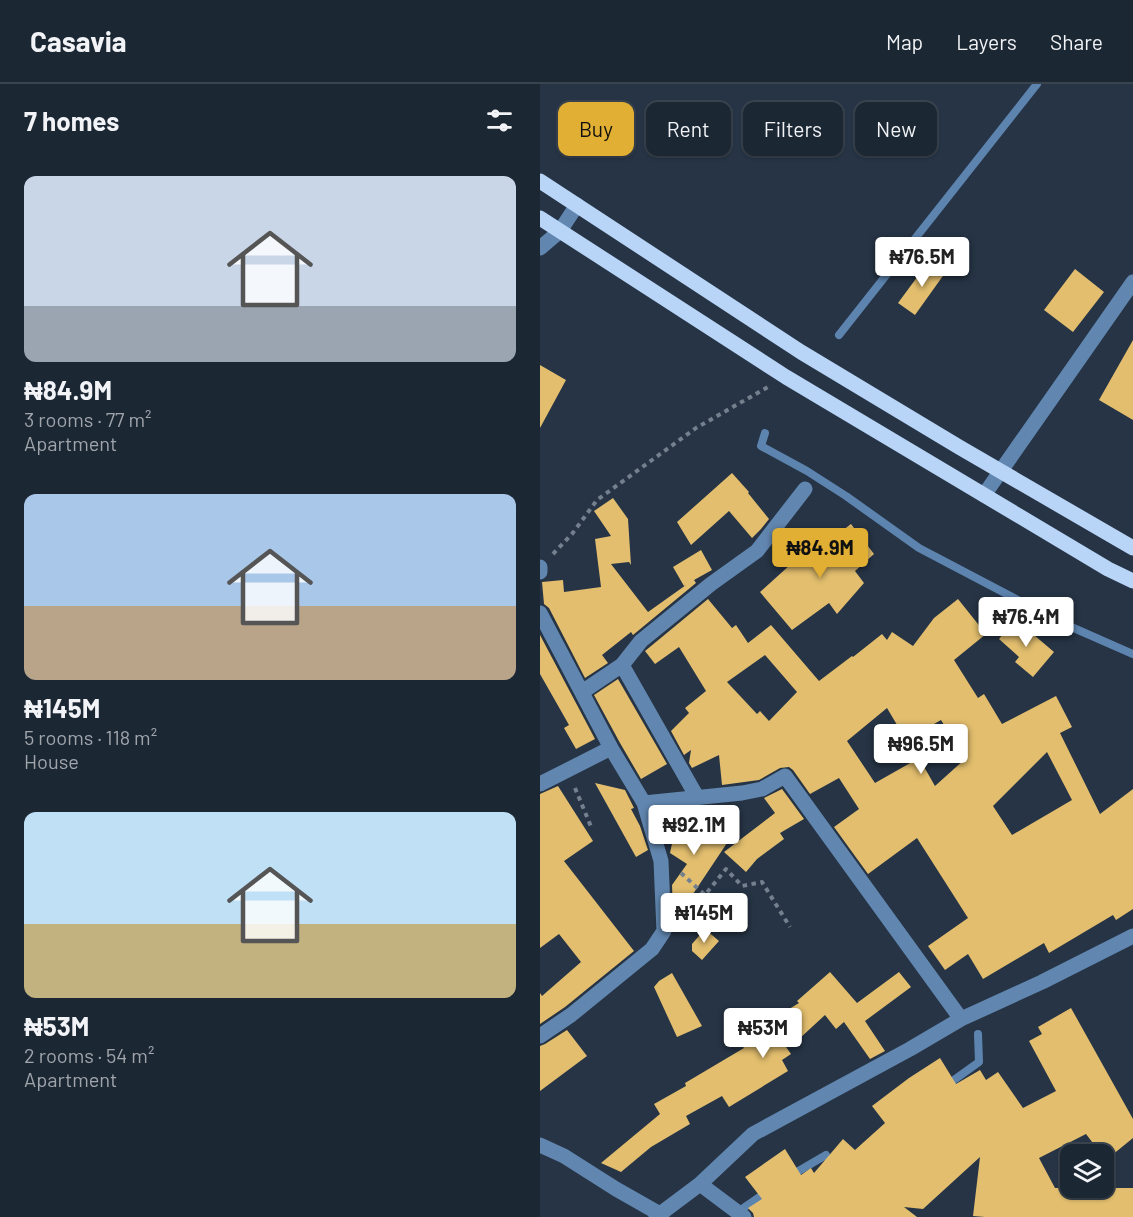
<!DOCTYPE html>
<meta charset="utf-8">
<style>
body{margin:0;font-family:Barlow,sans-serif;background:#252f3c;color:#f1f3f6;height:100vh;display:flex;flex-direction:column;font-size:22px;white-space:nowrap}
*{box-sizing:border-box;margin:0}
p{font-size:20px;color:#a0a5ac}
.icon{flex:none;width:33px;height:33px;fill:none;stroke:currentColor;stroke-width:2;stroke-linecap:round;stroke-linejoin:round}
.map{position:relative;flex:1;overflow:hidden}
.details{display:flex;flex-direction:column;background:#1c2734;width:540px}
.details>*{flex:none}
.top-card{position:absolute;left:18px;top:18px;width:484px;height:54px;display:flex;gap:12px}
.fabs{position:absolute;left:520px;top:1060px;display:grid;gap:12px}
.fabs a{display:grid;place-items:center;width:54px;height:54px;border-radius:12px;background:#1c2734;box-shadow:0 2px 4px #0004,0 0 0 2px #3a444f;font-size:30px}
.price{position:absolute;translate:-50% -51px;padding:0 14px;border-radius:6px;background:#fff;color:#222;font-size:20px;line-height:39px;filter:drop-shadow(0 2px 3px #0008)}
.price::after{content:'';position:absolute;left:50%;top:36px;width:18px;height:14px;margin-left:-9px;background:inherit;clip-path:polygon(0 0,100% 0,50% 100%)}
.price.selected{background:#e1af34;color:#111}
ul{padding:0;list-style:none}
li{display:grid;align-content:center;gap:12px;height:318px;padding:0 24px}
li span{display:grid;place-items:center;height:186px;border-radius:12px;color:#555}
li>.icon{margin-inline-start:auto}
span .icon{width:108px;height:108px;fill:#fffc;stroke-width:1}
li b{font-size:26px}
h2{display:flex;justify-content:space-between;align-items:center;height:72px;padding:0 24px;font-size:26px}
.chip{padding:0 21px;border-radius:12px;background:#1c2734;box-shadow:0 2px 4px #0004,0 0 0 2px #3a444f;font-size:21px;line-height:54px}
.chip.selected{background:#e1af34;color:#111}
header{display:flex;align-items:center;gap:36px;box-sizing:border-box;height:84px;padding:0 30px;background:#1c2734;border-bottom:2px solid #3a444f}
header strong{font-size:28px}
nav{display:flex;gap:33px;margin-inline-start:auto;font-size:21px}
main{display:flex;flex:1;min-height:0}
.map>svg:first-child{display:block}
</style>
<header>
<strong>Casavia</strong>
<nav><a>Map</a><a>Layers</a><a>Share</a></nav>
</header>
<main>
<section class="details">
<h2>7 homes<svg class="icon" aria-label="filters" viewBox="0 0 24 24"><path d="M4 7h16M4 17h16"/><circle cx="9" cy="7" r="2"/><circle cx="15" cy="17" r="2"/></svg></h2>
<ul>
<li><span style="background:linear-gradient(#c9d6e8 70%,#9aa5b1 0)"><svg class="icon" aria-label="home" viewBox="0 0 24 24"><path d="M3 11l9-7 9 7M6 9v11h12V9"/></svg></span><div><b>₦84.9M</b><p>3 rooms · 77 m²</p><p>Apartment</p></div></li>
<li><span style="background:linear-gradient(#a9c7e8 60%,#b9a48a 0)"><svg class="icon" aria-label="home" viewBox="0 0 24 24"><path d="M3 11l9-7 9 7M6 9v11h12V9"/></svg></span><div><b>₦145M</b><p>5 rooms · 118 m²</p><p>House</p></div></li>
<li><span style="background:linear-gradient(#bfe0f5 60%,#c2b280 0)"><svg class="icon" aria-label="home" viewBox="0 0 24 24"><path d="M3 11l9-7 9 7M6 9v11h12V9"/></svg></span><div><b>₦53M</b><p>2 rooms · 54 m²</p><p>Apartment</p></div></li>
</ul>
</section>
<div class="map">
<svg width="593" height="1133" viewBox="0 0 593 1133">
<rect width="100%" height="100%" fill="#263445"/>
<g fill="none" stroke-linecap="round" stroke-linejoin="round">
<path stroke="#5d84af" stroke-width="8" d="M299,251L497,0
M225,349L221,362L267,387L306,412L379,464L520,538L593,570
M407,1001L439,978L438,950
M250,1092L286,1071
M202,1125L228,1107"/>
</g>
<path fill="#e2be6e" fill-rule="evenodd" d="M389,177L405,189L375,231L358,219Z
M535,185L564,208L533,248L504,226Z
M593,256V336L559,316Z
M0,281L26,296L0,344Z
M192,389L209,408L208,409L229,435L221,445L212,454L189,427L151,461L137,438Z
M73,414L88,435L91,481L89,478L71,480L108,528L146,501L144,502L133,483L161,466L172,486L154,496L156,499L93,551L91,548L62,571L68,579L45,594L9,524L4,520L2,498L23,496L24,508L61,503L55,455L71,452L54,427Z
M311,440L334,470L315,487L324,499L297,530L289,519L252,546L220,508L261,471L265,475Z
M168,515L192,544L196,541L208,559L231,541L279,597L312,572L313,573L342,550L347,556L352,548L373,562L394,534L418,515L446,550L414,576L438,614L444,610L462,640L516,612L532,643L520,649L560,730L593,705V825L576,836L573,831L509,869L504,859L443,895L428,870L405,886L388,862L428,834L377,754L328,790L294,743L319,725L299,694L270,710L253,686L249,683L240,684L219,696L182,701L179,671L152,684L149,679L151,666L144,671L131,647L149,629L145,624L166,607L139,563L115,580L105,567ZM225,571L257,608L229,637L220,627L217,630L187,598ZM347,624L366,656L401,636L425,675L395,702L379,674L335,699L307,657ZM507,668L532,716L472,751L453,722Z
M475,535L514,568L493,593L475,578L479,573L459,555Z
M0,551L55,655L36,665L24,644L29,641L0,590Z
M78,595L127,680L101,695L80,659L54,611Z
M55,699L85,706L94,724L91,725L100,742L108,766L96,773Z
M18,702L53,757L24,777L94,867L25,923L0,940V909L2,912L41,878L19,850L0,864V710Z
M242,705L264,735L240,749L244,755L217,775L206,788L184,768L235,729L224,714Z
M139,728L191,753L139,831L133,826L132,801L147,780L130,769Z
M165,845L179,857L162,876L152,867V860Z
M290,888L317,919L359,888L371,903L325,937L345,967L330,975L304,938L296,945L285,931L259,955L246,963L251,970L242,976L248,987L189,1023L182,1012L146,1032L150,1040L111,1063L81,1088L61,1079L120,1030L114,1020L146,1002L145,999L204,964L198,956L259,919L257,917Z
M132,889L162,942L137,953L114,903L119,897Z
M531,924L593,1035V1054L566,1076L564,1071H562L546,1050L499,1074L515,1104H593V1133H445L433,1132L440,1073L383,1125L364,1123L377,1133H214L213,1129L208,1124L222,1115L205,1093L245,1065L261,1091L271,1084L274,1089L303,1055L315,1066L345,1039L332,1022L369,994L400,974L416,1000L440,986L446,996L458,988L483,1024L516,1007L489,957L502,950L498,943Z
M27,946L47,972L0,1007V962L5,960Z"/>
<g fill="none" stroke-linecap="round" stroke-linejoin="round">
<path stroke="#74808e" stroke-width="4" stroke-dasharray="4.5 4.5" stroke-linecap="butt" d="M13,470L32,450L57,416L156,344L228,303
M35,704L52,745
M141,789L165,811L186,785L202,802L222,798L250,843"/>
<path stroke="#6186af" stroke-width="15" d="M0,164L20,147L37,121
M444,411L593,198
M0,488V483
M0,529L71,664L0,700
M82,581L157,713
M42,608L82,581L101,557L171,500L217,467L265,405
M104,719L202,709L222,705L245,692L421,935
M0,952L31,931L112,865L124,847L121,777L104,719L71,664
M0,1061L24,1072L76,1105L120,1130L122,1133
M160,1100L204,1133
M116,1133L160,1100L213,1050L370,965L421,935L502,898L593,852"/>
<path stroke="#b8d5f7" stroke-width="15" d="M0,97L261,268L419,363L593,464
M0,134L246,293L568,485L593,497"/>
</g>
</svg>
<div class="fabs">
<a><svg class="icon" aria-label="layers" viewBox="0 0 24 24"><path d="M12 4l9 5-9 5-9-5zM3 14l9 5 9-5"/></svg></a>
</div>
<b class="price" style="left:382px;top:204px">₦76.5M</b>
<b class="price selected" style="left:280px;top:495px">₦84.9M</b>
<b class="price" style="left:486px;top:564px">₦76.4M</b>
<b class="price" style="left:381px;top:691px">₦96.5M</b>
<b class="price" style="left:154px;top:772px">₦92.1M</b>
<b class="price" style="left:164px;top:860px">₦145M</b>
<b class="price" style="left:223px;top:975px">₦53M</b>
<div class="top-card">
<a class="chip selected">Buy</a>
<a class="chip">Rent</a>
<a class="chip">Filters</a>
<a class="chip">New</a>
</div>
</div>
</main>
